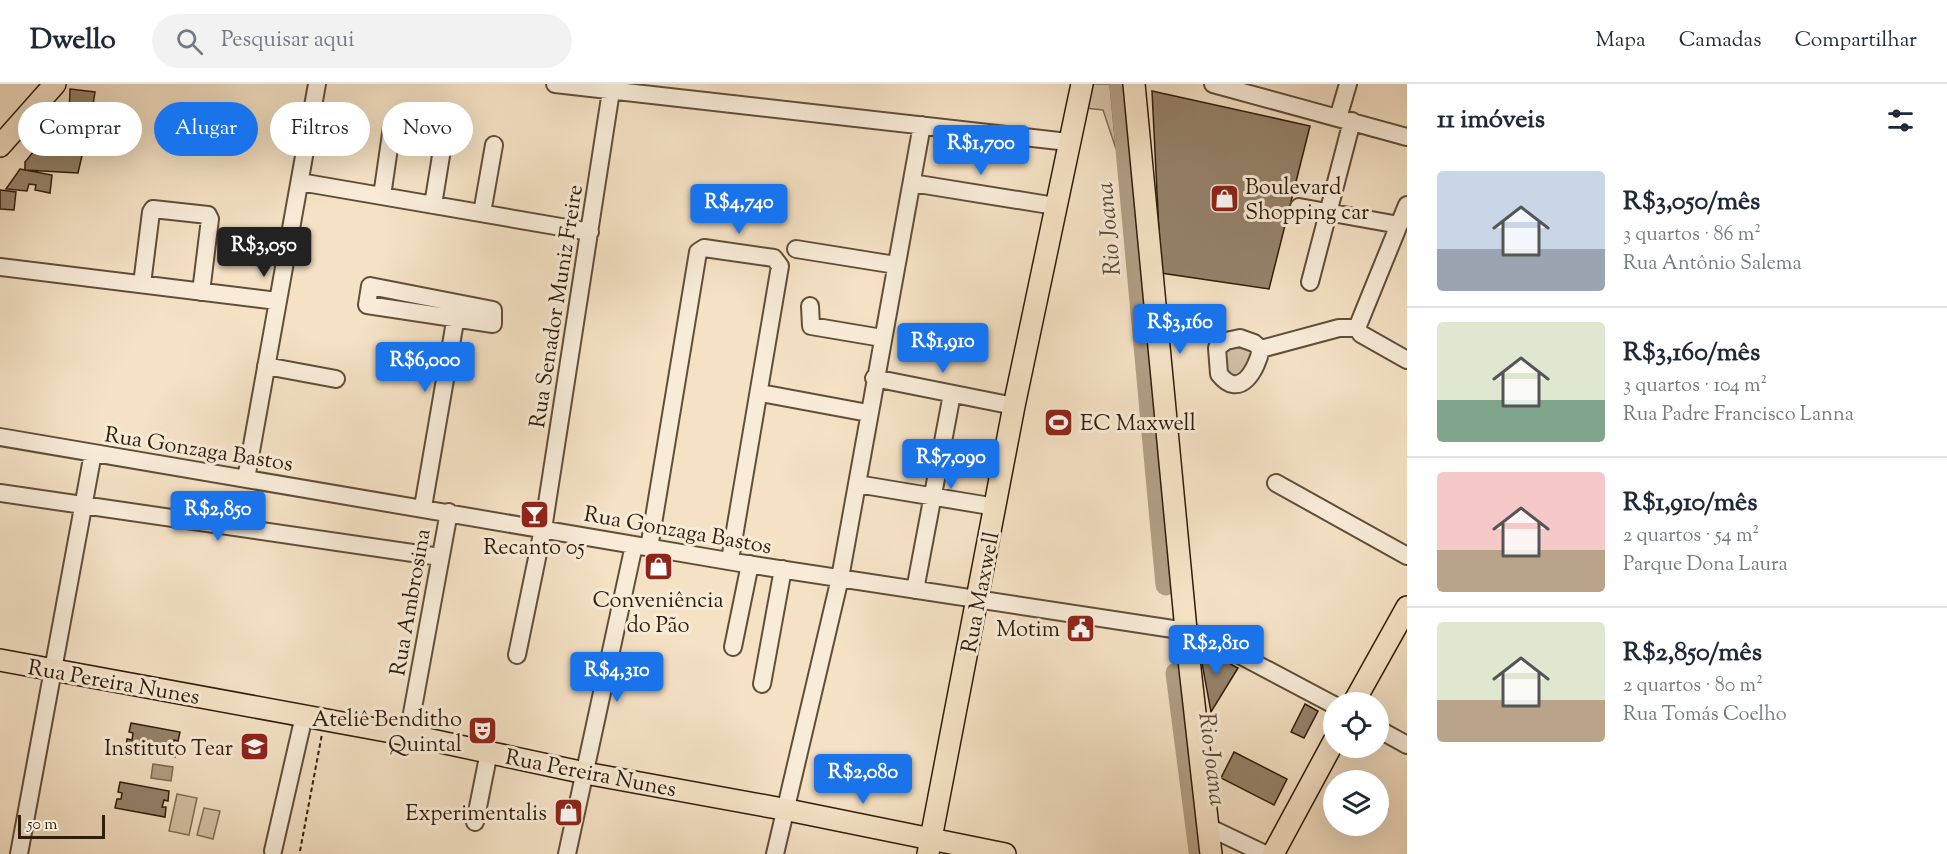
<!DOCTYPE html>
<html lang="pt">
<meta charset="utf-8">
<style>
body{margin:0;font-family:"Sorts Mill Goudy",serif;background:#f2f2f3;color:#1f2937;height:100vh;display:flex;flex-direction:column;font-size:22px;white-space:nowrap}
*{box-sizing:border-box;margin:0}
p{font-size:20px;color:#747a83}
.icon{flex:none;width:33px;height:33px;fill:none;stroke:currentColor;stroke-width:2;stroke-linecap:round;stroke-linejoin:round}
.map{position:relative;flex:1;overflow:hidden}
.details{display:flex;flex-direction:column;background:#fff;width:540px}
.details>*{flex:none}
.guide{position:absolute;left:18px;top:18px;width:570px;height:54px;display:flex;gap:12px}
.buttons{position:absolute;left:1323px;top:608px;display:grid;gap:12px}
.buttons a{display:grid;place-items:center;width:66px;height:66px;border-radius:50%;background:#fff;box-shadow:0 6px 24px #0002;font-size:30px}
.scale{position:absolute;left:18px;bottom:15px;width:87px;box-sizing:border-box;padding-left:6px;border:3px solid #301d0a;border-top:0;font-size:16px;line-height:21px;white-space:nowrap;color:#301d0a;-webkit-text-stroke:4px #f8ecd9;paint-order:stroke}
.price{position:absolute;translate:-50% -51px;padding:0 14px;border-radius:6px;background:#1a73e8;color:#fff;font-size:20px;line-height:39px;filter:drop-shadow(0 2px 3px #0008)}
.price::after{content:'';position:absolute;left:50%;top:36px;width:18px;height:14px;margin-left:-9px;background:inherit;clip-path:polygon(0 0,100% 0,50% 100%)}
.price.selected{background:#222;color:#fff}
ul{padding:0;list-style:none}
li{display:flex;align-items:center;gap:18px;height:150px;padding:0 30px}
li+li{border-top:2px solid #e0e1e3}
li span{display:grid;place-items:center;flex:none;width:168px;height:120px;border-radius:6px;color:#555}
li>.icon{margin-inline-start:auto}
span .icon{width:72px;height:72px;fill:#fffc;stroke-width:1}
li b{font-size:26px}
h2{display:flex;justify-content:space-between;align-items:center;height:72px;padding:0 30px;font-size:26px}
.pill{padding:0 21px;border-radius:27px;background:#fff;box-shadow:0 6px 24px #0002;font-size:21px;line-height:54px}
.pill.selected{background:#1a73e8;color:#fff}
header{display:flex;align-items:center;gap:36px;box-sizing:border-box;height:84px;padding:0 30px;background:#fff;border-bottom:2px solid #e0e1e3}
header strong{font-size:28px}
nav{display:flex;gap:33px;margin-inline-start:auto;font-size:21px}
.search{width:420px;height:54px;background:#f2f2f3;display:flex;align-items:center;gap:15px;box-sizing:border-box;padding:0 21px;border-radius:33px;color:#747a83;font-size:22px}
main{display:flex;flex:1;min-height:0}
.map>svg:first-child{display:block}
</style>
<header>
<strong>Dwello</strong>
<div class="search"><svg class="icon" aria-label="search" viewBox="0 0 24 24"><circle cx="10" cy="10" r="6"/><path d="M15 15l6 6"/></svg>Pesquisar aqui</div>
<nav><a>Mapa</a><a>Camadas</a><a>Compartilhar</a></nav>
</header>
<main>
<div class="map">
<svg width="1407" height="770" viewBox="0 0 1407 770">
<rect width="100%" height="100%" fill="#f5e2c5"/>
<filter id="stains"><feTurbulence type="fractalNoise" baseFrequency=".00333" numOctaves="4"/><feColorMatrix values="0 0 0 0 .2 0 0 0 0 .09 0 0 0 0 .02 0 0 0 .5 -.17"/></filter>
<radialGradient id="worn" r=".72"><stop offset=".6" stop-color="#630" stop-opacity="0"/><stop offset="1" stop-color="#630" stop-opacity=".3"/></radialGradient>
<path fill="#d4c1a5" stroke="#826f58" stroke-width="1.5" d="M1090,0H1110L1116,65L1103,26L1085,24Z
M1236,258L1257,267L1241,297L1224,292V261Z
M177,710L197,714L189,751L169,747Z
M204,724L220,727L213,755L197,751Z"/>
<path fill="#b29f85" stroke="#7e6b54" stroke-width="1.5" d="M153,680L173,683L171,697L151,694Z"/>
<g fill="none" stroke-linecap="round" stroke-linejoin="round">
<path stroke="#b29f85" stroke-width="21" d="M1120,0L1166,501
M1176,589L1199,767"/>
</g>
<path fill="#96836b" stroke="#301d0a" stroke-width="1.5" d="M70,5L95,8L91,34L69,31Z
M1152,7L1310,42L1269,205L1161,189Z
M46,34L71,35L69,59L43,56Z
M43,56L56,58L57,68L62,69L69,59L84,63L78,89L25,86V78Z
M20,85L52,91L50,109L35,106L36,101L29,100L27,107L6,105Z
M0,106L16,108L14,126L0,125Z
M1199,563L1238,584L1211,628Z
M1305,620L1318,627L1304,654L1291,648Z
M131,639L180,648L178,657L174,656L173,663L177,664L175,673L126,665L127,655L132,656L133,649L129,648Z
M1234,668L1287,695L1274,721L1221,694Z
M120,698L169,707L168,717L164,716L162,723H166L165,733L115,724L117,715H121L122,709L118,708Z
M1378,719L1388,725L1379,740L1378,739Z"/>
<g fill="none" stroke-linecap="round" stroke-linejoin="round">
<defs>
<path id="minor" d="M555,0L1068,58
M1213,0L1407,53
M1338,34L1348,0
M300,98L590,148
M912,99L1055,122
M382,112L392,43
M433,121L445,47
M1299,123L1399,141
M482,129L494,61
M796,165L896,181
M0,183L277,217
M1310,198L1352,37
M142,200L151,128L153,125L208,131L210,135L201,208
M370,202L493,226V240L367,221Z
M810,222L811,242L882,254
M1357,244L1407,121
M1357,244L1361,250L1407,276
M1240,254L1254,259L1261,265C1257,285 1240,317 1219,290L1217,264L1226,257Z
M1261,265L1339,244H1357
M266,282L336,295
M874,294L1014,322
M766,310L868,329
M0,353L740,479L1186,547L1213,557L1334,621
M246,395L317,0
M1276,399L1407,472
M857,400L996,423
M0,409L440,473
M423,423L457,226
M649,464L698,168L704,164L774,174L780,182L730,476
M915,506L952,310
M733,563L750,480
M517,571L543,445L611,7
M762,600L783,485
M1378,645L1407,661
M408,651L449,428
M475,738L489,668
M1208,743L1265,770
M273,767L304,632
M19,770L93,369
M567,770L634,461
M775,770L840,494L922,41"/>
<path id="major" d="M1134,0L1188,567L1211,770
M0,62L55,0
M0,576L408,651L585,689L788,726L1005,770
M1354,618L1407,523
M928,770L1014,322L1082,0
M1273,770L1334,657"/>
</defs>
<use href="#minor" stroke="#614e39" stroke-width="20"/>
<use href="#major" stroke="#301d0a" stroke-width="24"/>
<path stroke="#301d0a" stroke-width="2" stroke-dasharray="4.5 3" stroke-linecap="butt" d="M300,767L322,650"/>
<use href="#minor" stroke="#f8ecd9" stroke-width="16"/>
<use href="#major" stroke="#f5e2c5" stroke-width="21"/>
</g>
<defs>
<symbol id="shop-square" viewBox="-11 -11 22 22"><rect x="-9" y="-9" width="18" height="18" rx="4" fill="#8f2418" stroke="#f8ecd9"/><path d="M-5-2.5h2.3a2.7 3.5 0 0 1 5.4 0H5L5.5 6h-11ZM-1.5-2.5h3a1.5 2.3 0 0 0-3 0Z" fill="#fff"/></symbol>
<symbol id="stadium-square" viewBox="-11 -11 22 22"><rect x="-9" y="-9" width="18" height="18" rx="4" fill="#8f2418" stroke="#f8ecd9"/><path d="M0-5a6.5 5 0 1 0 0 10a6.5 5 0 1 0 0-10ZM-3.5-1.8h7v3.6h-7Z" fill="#fff"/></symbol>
<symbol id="bar-square" viewBox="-11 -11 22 22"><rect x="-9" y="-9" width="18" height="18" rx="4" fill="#8f2418" stroke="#f8ecd9"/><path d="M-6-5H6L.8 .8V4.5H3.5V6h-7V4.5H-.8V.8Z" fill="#fff"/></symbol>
<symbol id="civic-square" viewBox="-11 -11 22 22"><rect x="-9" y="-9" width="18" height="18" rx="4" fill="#8f2418" stroke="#f8ecd9"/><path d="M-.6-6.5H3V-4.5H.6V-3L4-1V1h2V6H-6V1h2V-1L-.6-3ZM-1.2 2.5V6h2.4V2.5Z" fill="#fff"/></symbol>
<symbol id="theatre-square" viewBox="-11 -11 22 22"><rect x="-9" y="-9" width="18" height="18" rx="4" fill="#8f2418" stroke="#f8ecd9"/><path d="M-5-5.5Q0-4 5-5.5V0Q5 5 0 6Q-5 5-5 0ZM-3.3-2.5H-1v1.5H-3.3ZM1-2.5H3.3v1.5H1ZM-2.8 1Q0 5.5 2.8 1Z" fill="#fff"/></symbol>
<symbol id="school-square" viewBox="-11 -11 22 22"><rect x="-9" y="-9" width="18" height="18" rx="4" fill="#8f2418" stroke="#f8ecd9"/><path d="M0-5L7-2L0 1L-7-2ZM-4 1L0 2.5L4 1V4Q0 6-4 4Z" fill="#fff"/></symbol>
</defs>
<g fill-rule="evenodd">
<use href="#shop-square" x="1208" y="98" width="33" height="33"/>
<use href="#stadium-square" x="1042" y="322" width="33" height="33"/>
<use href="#bar-square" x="518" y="414" width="33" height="33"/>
<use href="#shop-square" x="642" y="466" width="33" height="33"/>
<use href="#civic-square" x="1064" y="528" width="33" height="33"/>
<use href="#theatre-square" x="466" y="630" width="33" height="33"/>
<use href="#school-square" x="238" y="646" width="33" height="33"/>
<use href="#shop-square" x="552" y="712" width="33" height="33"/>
</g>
<g text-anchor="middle" stroke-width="6" stroke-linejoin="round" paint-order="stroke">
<g font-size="22" fill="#301d0a" stroke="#f8ecd9" text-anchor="end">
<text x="1245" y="110" text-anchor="start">Boulevard<tspan x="1245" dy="25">Shopping car</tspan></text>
<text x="1080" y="346" text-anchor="start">EC Maxwell</text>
<text x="534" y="470" text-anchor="middle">Recanto 05</text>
<text x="658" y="523" text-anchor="middle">Conveniência<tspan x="658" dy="25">do Pão</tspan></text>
<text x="1060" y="552">Motim</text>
<text x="462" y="642">Ateliê Benditho<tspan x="462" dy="25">Quintal</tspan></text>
<text x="233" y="671">Instituto Tear</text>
<text x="547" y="736">Experimentalis</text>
</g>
<g font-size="22" fill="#301d0a" stroke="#f8ecd9">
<text transform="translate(555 222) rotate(-81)" y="8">Rua Senador Muniz Freire</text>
<text transform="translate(199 364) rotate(9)" y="8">Rua Gonzaga Bastos</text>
<text transform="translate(678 445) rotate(10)" y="8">Rua Gonzaga Bastos</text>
<text transform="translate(979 508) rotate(-79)" y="8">Rua Maxwell</text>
<text transform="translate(409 518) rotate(-80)" y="8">Rua Ambrosina</text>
<text transform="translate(114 597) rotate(10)" y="8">Rua Pereira Nunes</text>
<text transform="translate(591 688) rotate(11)" y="8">Rua Pereira Nunes</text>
</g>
<g font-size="24" font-style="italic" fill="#5e4a35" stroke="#f8ecd9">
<text transform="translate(1108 145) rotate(-95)" y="8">Rio Joana</text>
<text transform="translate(1213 675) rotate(83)" y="8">Rio Joana</text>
</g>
</g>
<rect width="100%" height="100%" filter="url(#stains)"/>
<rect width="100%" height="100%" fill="url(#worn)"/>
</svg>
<div class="buttons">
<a><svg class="icon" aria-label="locate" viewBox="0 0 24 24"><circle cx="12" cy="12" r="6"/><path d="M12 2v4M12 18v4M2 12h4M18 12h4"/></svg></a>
<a><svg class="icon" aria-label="layers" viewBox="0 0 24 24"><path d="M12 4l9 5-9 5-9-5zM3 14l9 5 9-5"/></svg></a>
</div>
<div class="scale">50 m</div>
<b class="price" style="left:981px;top:92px">R$1,700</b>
<b class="price" style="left:739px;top:151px">R$4,740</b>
<b class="price selected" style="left:264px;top:194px">R$3,050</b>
<b class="price" style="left:1180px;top:271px">R$3,160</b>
<b class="price" style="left:943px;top:290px">R$1,910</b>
<b class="price" style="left:425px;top:309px">R$6,000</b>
<b class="price" style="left:951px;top:406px">R$7,090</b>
<b class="price" style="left:218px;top:458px">R$2,850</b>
<b class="price" style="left:1216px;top:592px">R$2,810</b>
<b class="price" style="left:617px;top:619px">R$4,310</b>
<b class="price" style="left:863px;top:721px">R$2,080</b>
<div class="guide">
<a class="pill">Comprar</a>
<a class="pill selected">Alugar</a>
<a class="pill">Filtros</a>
<a class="pill">Novo</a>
</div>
</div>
<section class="details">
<h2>11 imóveis<svg class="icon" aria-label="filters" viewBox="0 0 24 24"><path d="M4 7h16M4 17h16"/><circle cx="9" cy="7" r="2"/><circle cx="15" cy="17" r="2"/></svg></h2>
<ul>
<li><span style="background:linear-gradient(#c9d6e8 65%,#9aa5b1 0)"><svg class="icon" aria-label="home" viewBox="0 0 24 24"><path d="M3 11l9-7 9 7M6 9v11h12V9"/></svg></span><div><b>R$3,050/mês</b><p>3 quartos · 86 m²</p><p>Rua Antônio Salema</p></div></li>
<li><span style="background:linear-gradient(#dfe7d0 65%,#7fa58c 0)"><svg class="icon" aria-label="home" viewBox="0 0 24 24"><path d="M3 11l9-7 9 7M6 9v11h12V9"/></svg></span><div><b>R$3,160/mês</b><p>3 quartos · 104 m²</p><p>Rua Padre Francisco Lanna</p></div></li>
<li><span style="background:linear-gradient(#f6c9c9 65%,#b9a48a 0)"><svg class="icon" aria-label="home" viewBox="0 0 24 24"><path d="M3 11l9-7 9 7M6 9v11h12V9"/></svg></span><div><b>R$1,910/mês</b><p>2 quartos · 54 m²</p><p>Parque Dona Laura</p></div></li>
<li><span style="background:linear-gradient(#dfe7d0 65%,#b9a48a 0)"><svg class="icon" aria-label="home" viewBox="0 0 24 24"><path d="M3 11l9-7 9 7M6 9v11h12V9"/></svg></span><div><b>R$2,850/mês</b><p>2 quartos · 80 m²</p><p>Rua Tomás Coelho</p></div></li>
</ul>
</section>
</main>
